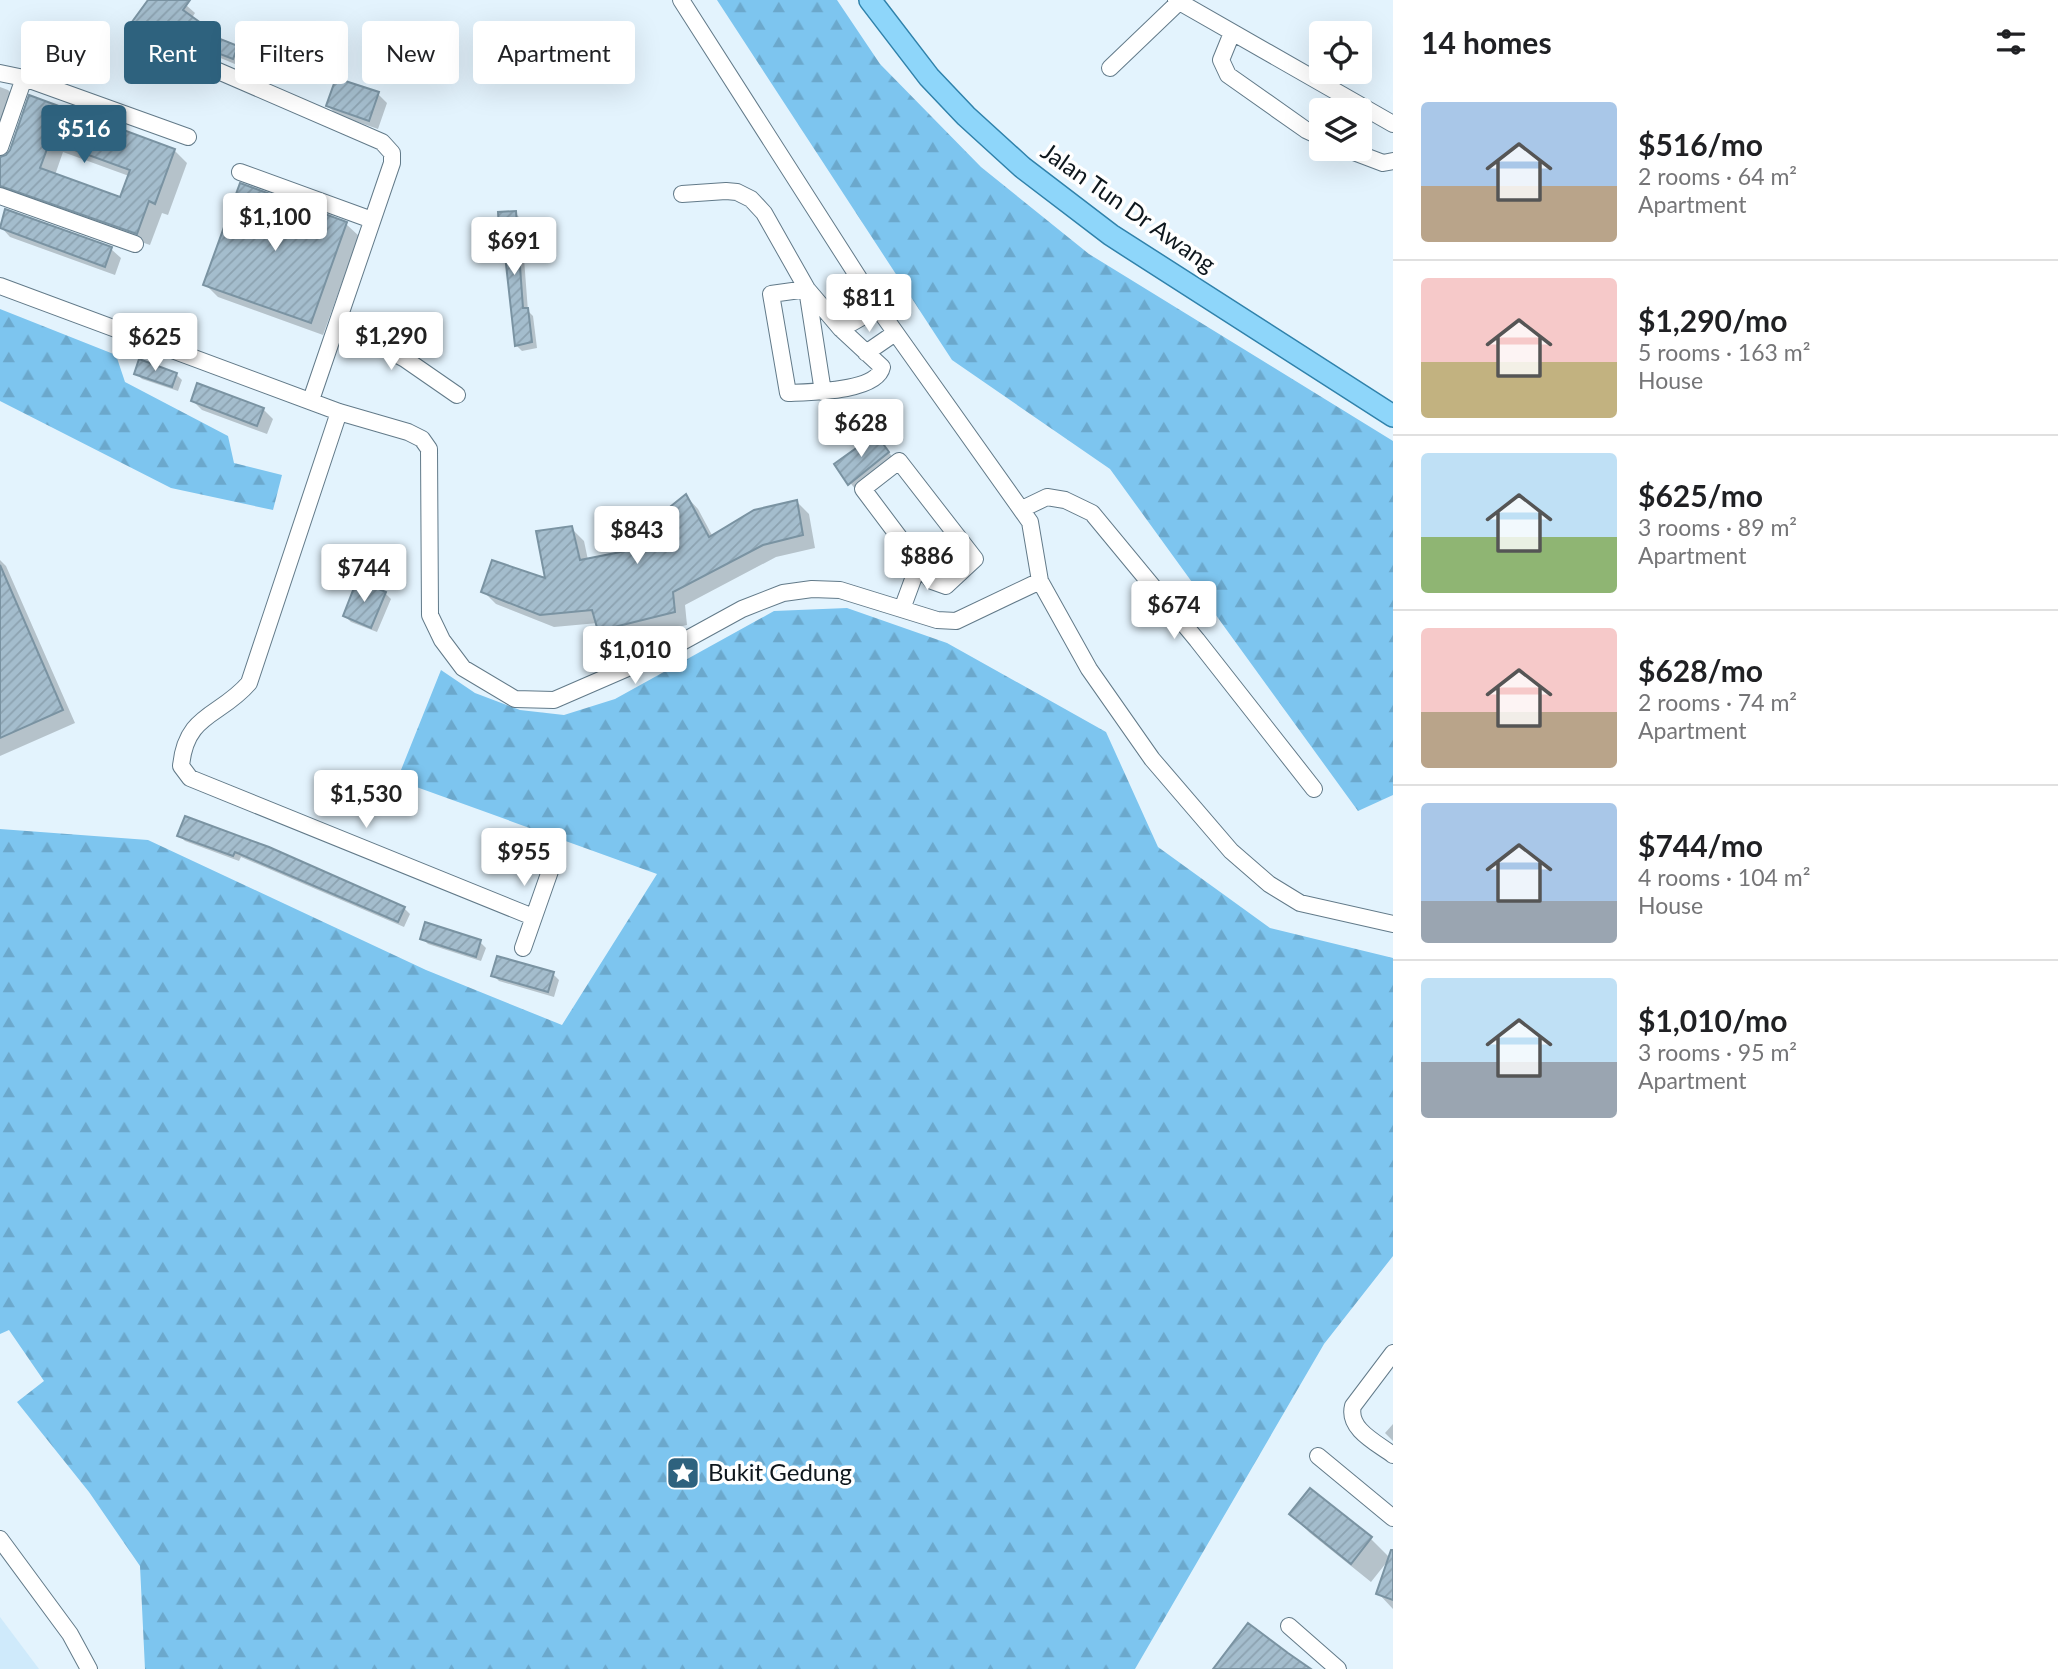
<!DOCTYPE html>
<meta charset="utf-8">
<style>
body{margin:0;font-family:Lato,sans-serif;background:#f6f6f6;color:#202124;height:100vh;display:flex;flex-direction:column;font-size:26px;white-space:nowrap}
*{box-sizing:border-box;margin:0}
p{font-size:23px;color:#757577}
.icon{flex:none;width:38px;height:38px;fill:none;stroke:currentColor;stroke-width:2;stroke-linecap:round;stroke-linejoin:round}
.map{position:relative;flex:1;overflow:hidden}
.panel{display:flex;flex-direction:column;background:#fff;width:665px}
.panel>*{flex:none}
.guide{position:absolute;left:21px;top:21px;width:665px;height:63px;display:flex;gap:14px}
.controls{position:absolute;left:1309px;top:21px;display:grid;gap:14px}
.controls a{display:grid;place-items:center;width:63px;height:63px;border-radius:7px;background:#fff;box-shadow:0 7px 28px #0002;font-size:35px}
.price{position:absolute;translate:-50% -60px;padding:0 16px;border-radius:7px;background:#fff;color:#222;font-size:23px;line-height:46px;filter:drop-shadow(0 2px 4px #0008)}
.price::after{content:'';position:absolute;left:50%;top:42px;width:21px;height:16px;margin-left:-10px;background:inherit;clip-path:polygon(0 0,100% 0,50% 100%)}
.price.current{background:#2e627e;color:#fff}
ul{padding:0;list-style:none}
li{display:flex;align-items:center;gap:21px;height:175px;padding:0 28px}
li+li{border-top:2px solid #e0e0e0}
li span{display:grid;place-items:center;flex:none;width:196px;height:140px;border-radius:7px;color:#555}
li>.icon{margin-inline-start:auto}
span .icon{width:84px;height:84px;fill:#fffc;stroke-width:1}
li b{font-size:30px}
h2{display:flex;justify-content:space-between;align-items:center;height:84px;padding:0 28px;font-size:30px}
.tag{padding:0 24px;border-radius:7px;background:#fff;box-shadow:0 7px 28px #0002;font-size:24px;line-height:63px}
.tag.current{background:#2e627e;color:#fff}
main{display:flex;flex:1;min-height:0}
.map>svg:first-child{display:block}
</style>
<main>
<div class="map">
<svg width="1393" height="1669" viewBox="0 0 1393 1669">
<defs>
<pattern id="forest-firs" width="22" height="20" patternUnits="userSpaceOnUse" patternTransform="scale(1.75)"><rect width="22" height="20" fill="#7dc5ef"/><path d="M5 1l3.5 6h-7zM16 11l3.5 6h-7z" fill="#6ba8cc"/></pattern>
<pattern id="building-hatch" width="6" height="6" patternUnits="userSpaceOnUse" patternTransform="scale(1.75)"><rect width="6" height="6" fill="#a4bdcd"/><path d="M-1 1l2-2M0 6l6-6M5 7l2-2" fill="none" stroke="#8ca2b0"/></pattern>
</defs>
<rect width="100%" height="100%" fill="#e3f3fd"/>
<path fill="#cfeafb" d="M0,1617L39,1669H0Z"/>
<path fill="url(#forest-firs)" d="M717,0H837L880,64L981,167L1089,254L1393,441V795L1358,811L1110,469L952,360Z
M0,309L116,355L125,382L228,436L234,463L282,475L273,510L171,488L0,401Z
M847,608L947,643L1106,732L1158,847L1270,928L1393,958V1256L1324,1344L1135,1669H145L140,1566L89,1492L17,1402L44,1381L9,1330L0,1334V829L148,840L426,970L562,1025L657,874L397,780L441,670L475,693L520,710L564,715L615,699L774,611Z"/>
<path fill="#0003" fill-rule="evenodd" d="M150,0H180L186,5L195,13L191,19L219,40L237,48L246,56L242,67L211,54L208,59L182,49L170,40L162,51L140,35L131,26Z
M0,87L8,90L21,103L2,158L11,152L30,97L174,150L187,163L168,215L162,213L150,245L0,194ZM63,152L129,176L121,199L55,175Z
M378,94L387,103L378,129L337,115L328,106Z
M6,211L111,249L121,258L115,275L10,237L1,227Z
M515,213L521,219L528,311L533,316L537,348L522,351L516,345L506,250L501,246Z
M346,224L359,236L323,335L218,297L205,284Z
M136,373L176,374L182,380L178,391L142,379Z
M193,401L263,409L273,419L267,434L202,410Z
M881,442L894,459L856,490L836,465Z
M686,496L698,509L713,537L797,502L809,514L815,548L776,557L685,605L687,625L612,642L600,630L598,623L554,627L496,604L483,591L547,580L571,528L584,541L588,560L668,545Z
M0,560L6,566L75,723L0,756Z
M385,593L391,599L377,632L351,622L345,616Z
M186,818L404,908L410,914L404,927L241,857L239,861L185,841L179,835Z
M422,938L480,942L486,948L481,961L428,944Z
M553,974L559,980L554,997L499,981L493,975Z
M1393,1424V1441L1385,1433Z
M1310,1490L1371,1539L1390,1558L1371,1582L1310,1533L1291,1514Z
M1393,1563V1609L1378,1593Z"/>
<path fill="url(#building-hatch)" stroke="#7a93a2" stroke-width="2" fill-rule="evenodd" d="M148,0H190L183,10L212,31L210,35L238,46L233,59L202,47L199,51L172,41L161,33L153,44L129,26Z
M336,78L379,92L369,121L326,106Z
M29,95L175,149L155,204L149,201L137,234L0,186V157L6,155L10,150ZM50,141L130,170L120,197L40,168Z
M240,183L347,222L311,323L203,285Z
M5,209L112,247L105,267L0,228Z
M516,211L523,308H528L532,342L515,346L504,246L500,247L498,212Z
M139,359L177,373L172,387L134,374Z
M197,383L264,408L257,426L191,401Z
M876,434L889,452L848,485L834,464Z
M686,494L709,537L754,510L797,500L803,535L763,545L673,592L675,612L598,631L592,610L540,615L481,592L492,560L545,578L536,531L572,526L580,560L666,543L655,519Z
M0,565L63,710L0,738Z
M357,580L386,592L371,628L343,616Z
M185,816L269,847L405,907L398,922L235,852L233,856L177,836Z
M425,922L481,940L476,957L420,939Z
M497,956L554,972L548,992L491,976Z
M1310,1488L1372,1537L1351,1564L1289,1514Z
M1391,1550H1393V1600L1376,1594Z
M1248,1623L1288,1653L1311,1669H1213Z"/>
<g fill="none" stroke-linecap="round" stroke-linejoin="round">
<defs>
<path id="minor" d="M681,0L878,308L1030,522L1040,581L1089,669L1152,759L1231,851L1269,884L1300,903L1393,924
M1176,0L1393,124
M1232,33L1221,60L1228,75L1306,130L1321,137
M172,51L382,142L392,153V163L311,400
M1110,68L1181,0
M0,73L24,78L188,137
M0,147L24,78
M1346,149L1383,163L1393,161
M240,172L372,220
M682,194L726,191L737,192L751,199L764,213L807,289L841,329L882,367C877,392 809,392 788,393L771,294L807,289L823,392
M0,196L135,244
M0,286L339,412L408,432L422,439L429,449L430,615L442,640L463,668L515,699L554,700L660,654L742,609L783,593L812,589L840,590L937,620L956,621L1040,581
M336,328L377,344L405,359L457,395
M841,329L878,308
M866,353L895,333
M339,412L249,683C220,717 186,713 181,766L190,778L533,917
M899,461L975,559L946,586L932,581L863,489Z
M1022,509L1047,497L1065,500L1092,513L1197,640L1314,789
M902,609L919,563
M523,948L550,871
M1393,1353L1353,1406C1347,1429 1377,1443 1393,1455
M1318,1456L1393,1518
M0,1539L70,1634L89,1669
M1289,1626L1338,1669"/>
<path id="major" d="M870,0L929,77L966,116L1022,167L1111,235L1393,416"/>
</defs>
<use href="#minor" stroke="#627a89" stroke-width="18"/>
<use href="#major" stroke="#3082ab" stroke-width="24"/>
<use href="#minor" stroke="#fff" stroke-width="16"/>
<use href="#major" stroke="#8ed6fa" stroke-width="21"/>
</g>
<defs>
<symbol id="sight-square" viewBox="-11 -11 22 22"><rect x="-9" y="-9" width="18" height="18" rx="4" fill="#2e627e" stroke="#fff"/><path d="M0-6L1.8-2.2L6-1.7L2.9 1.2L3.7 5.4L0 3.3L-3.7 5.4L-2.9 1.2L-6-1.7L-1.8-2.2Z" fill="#fff"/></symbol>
</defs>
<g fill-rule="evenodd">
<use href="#sight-square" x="664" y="1454" width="38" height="38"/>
</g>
<g text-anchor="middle" stroke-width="7" stroke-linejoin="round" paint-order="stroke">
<g font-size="24" fill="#0e171d" stroke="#fff">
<text transform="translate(1128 208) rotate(35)" y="8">Jalan Tun Dr Awang</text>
</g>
<g font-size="24" fill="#0e171d" stroke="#fff" text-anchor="start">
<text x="708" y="1481">Bukit Gedung</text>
</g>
</g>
</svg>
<div class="controls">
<a><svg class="icon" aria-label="locate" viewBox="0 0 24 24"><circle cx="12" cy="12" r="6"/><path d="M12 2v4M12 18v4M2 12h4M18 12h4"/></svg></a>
<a><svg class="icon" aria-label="layers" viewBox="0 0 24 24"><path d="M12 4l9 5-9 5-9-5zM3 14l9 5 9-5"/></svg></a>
</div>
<b class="price current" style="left:84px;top:165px">$516</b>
<b class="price" style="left:275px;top:253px">$1,100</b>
<b class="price" style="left:514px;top:277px">$691</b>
<b class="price" style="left:869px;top:334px">$811</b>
<b class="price" style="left:391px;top:372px">$1,290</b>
<b class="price" style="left:155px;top:373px">$625</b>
<b class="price" style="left:861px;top:459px">$628</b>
<b class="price" style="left:637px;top:566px">$843</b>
<b class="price" style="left:927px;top:592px">$886</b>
<b class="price" style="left:364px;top:604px">$744</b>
<b class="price" style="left:1174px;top:641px">$674</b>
<b class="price" style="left:635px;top:686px">$1,010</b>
<b class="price" style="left:366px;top:830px">$1,530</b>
<b class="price" style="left:524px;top:888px">$955</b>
<div class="guide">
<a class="tag">Buy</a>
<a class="tag current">Rent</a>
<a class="tag">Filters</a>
<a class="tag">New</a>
<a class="tag">Apartment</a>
</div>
</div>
<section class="panel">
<h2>14 homes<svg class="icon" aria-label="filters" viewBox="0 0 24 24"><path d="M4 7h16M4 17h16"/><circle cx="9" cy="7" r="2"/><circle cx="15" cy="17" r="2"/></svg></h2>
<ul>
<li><span style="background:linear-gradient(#a9c7e8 60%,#b9a48a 0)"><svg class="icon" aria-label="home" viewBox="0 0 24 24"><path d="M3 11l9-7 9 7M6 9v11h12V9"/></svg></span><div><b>$516/mo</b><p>2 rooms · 64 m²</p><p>Apartment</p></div></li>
<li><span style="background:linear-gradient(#f6c9c9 60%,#c2b280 0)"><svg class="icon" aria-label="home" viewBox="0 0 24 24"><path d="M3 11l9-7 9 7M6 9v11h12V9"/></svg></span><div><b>$1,290/mo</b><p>5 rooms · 163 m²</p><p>House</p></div></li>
<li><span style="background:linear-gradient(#bfe0f5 60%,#8fb573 0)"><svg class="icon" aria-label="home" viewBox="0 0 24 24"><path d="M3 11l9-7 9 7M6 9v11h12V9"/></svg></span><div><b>$625/mo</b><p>3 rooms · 89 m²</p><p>Apartment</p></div></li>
<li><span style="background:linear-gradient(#f6c9c9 60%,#b9a48a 0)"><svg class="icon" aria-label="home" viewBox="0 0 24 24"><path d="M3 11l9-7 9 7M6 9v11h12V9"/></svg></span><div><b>$628/mo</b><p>2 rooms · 74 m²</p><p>Apartment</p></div></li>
<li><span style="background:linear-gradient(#a9c7e8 70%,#9aa5b1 0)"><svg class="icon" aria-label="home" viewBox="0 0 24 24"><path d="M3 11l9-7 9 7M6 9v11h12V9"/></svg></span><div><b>$744/mo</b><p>4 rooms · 104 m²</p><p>House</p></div></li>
<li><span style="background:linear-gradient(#bfe0f5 60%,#9aa5b1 0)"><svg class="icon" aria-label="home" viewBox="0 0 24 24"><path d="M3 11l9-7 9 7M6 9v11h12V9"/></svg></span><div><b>$1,010/mo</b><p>3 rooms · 95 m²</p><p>Apartment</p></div></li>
</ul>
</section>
</main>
